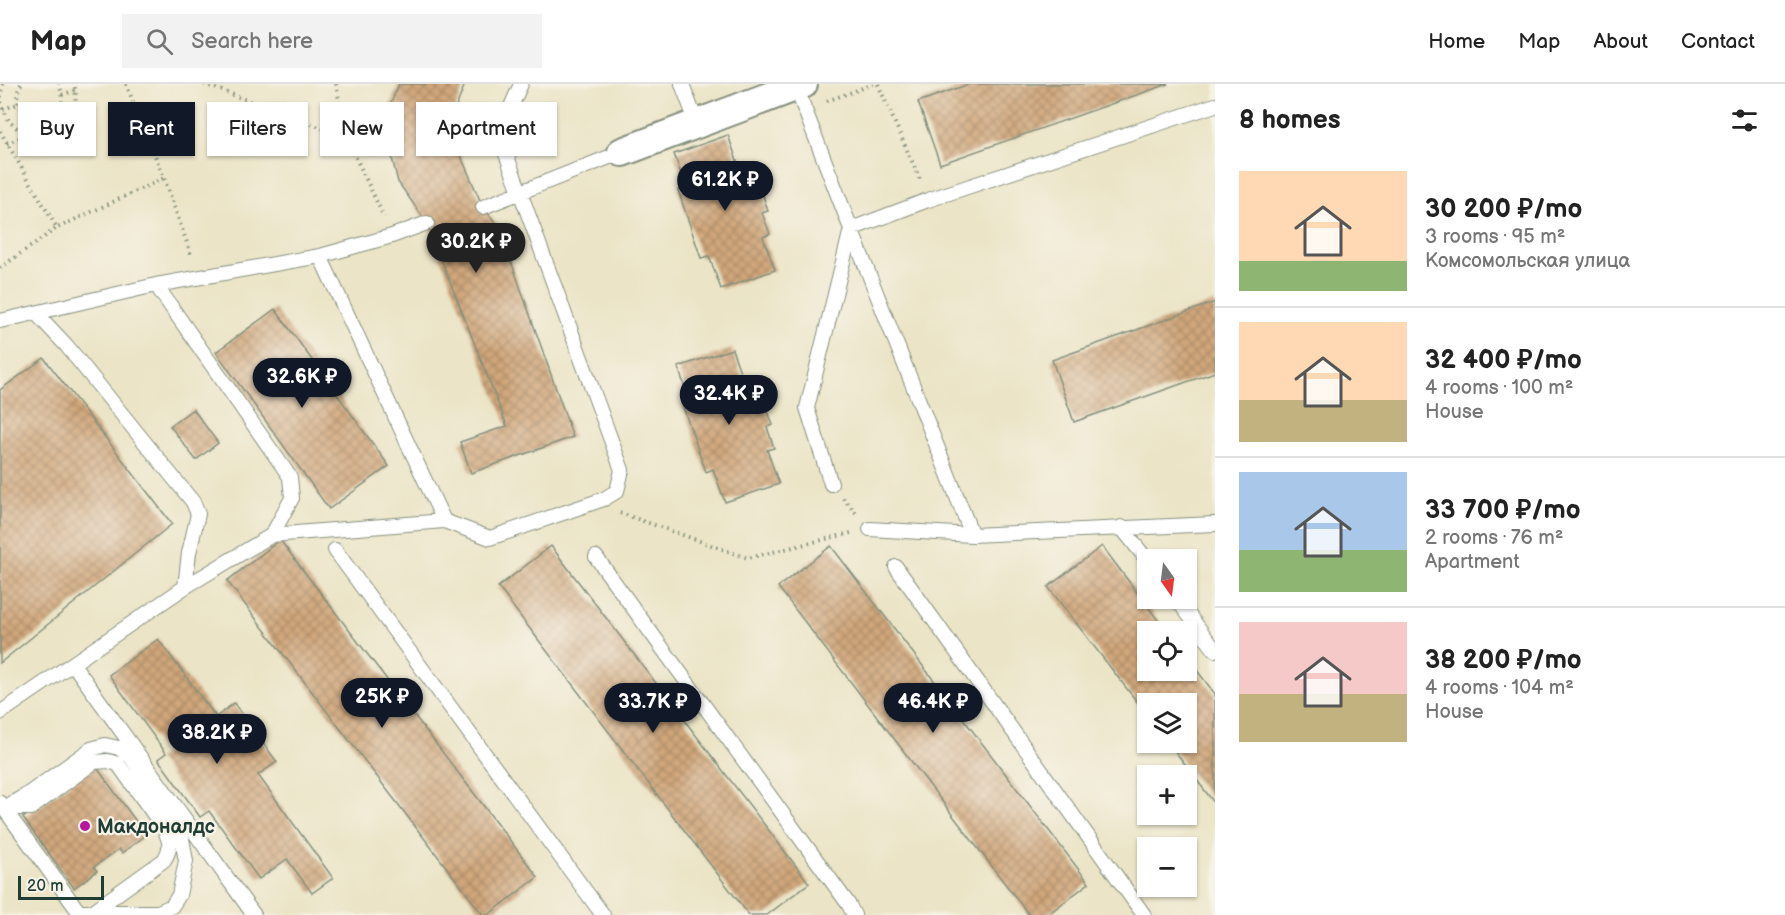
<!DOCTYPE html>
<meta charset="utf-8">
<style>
body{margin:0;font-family:"Balsamiq Sans",sans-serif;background:#f2f2f2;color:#222;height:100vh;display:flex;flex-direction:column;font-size:22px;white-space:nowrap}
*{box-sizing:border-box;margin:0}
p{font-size:20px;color:#767676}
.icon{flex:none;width:33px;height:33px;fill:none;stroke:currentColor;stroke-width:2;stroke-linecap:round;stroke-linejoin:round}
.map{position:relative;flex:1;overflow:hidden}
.details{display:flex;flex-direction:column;background:#fff;width:570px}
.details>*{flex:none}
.guide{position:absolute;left:18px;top:18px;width:570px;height:54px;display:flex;gap:12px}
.needle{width:39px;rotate:166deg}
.buttons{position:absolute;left:1137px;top:465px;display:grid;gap:12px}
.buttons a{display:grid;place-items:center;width:60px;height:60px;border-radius:0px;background:#fff;box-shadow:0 2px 4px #0004;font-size:30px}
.scale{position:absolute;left:18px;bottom:15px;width:86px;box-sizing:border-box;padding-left:6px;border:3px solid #1f3d34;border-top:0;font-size:16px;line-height:21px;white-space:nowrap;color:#1f3d34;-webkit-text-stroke:4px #f7f3e8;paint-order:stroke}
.price{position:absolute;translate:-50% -51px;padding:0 14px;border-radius:21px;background:#111827;color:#fff;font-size:20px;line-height:39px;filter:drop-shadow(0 2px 3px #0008)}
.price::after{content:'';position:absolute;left:50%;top:36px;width:18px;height:14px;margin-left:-9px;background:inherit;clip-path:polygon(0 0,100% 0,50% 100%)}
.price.selected{background:#222;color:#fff}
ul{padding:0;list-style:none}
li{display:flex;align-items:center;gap:18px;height:150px;padding:0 24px}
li+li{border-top:2px solid #e0e0e0}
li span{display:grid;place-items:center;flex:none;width:168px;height:120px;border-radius:0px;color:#555}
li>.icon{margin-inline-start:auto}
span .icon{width:72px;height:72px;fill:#fffc;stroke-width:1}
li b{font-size:26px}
h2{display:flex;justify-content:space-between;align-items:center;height:72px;padding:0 24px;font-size:26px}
.tag{padding:0 21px;border-radius:0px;background:#fff;box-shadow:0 2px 4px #0004;font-size:21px;line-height:54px}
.tag.selected{background:#111827;color:#fff}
header{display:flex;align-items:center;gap:36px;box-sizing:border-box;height:84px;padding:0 30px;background:#fff;border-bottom:2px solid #e0e0e0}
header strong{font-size:28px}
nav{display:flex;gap:33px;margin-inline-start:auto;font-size:21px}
.search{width:420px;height:54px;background:#f2f2f2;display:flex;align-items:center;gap:15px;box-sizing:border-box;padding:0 21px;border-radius:0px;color:#767676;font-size:22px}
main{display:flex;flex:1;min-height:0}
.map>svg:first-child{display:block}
</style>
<header>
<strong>Map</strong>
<div class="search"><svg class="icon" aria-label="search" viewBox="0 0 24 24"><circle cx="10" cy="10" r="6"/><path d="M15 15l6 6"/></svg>Search here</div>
<nav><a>Home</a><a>Map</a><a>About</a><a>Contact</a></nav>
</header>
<main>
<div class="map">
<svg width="1215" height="831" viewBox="0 0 1215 831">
<defs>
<pattern id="building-cross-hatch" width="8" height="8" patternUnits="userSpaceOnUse" patternTransform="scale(1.5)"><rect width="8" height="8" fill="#d1a77c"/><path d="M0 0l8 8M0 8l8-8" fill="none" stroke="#a98966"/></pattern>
</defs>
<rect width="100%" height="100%" fill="#f7f3e8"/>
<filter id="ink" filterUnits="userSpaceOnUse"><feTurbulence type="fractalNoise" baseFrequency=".0167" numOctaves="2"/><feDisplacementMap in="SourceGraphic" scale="12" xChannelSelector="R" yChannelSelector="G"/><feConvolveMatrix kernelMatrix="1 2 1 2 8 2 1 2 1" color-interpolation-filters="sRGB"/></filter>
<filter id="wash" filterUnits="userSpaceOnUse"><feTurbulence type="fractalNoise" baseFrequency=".008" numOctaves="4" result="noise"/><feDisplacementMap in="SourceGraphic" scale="24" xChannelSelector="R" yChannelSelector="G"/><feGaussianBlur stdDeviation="1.35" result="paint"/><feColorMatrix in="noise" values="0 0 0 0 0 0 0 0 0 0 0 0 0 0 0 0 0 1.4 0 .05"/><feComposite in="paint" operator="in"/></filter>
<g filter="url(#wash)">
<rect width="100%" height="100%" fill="#ebe4c6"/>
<g id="blocks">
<path fill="url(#building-cross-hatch)" d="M399,0H465L451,36L463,77L483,123L499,143L573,353L471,389L460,358L507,342L427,139L398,98L383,38Z
M969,0H1168L940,80L918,18Z
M728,51L740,85L746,83L756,110L762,108L768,127L762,129L770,150L763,153L775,186L721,205L709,172L701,174L678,106L686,104L674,70Z
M1215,218V288L1074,338L1052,276Z
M275,225L389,382L329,425L216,268Z
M732,265L744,299L751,297L760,324L766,322L773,341L767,343L774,364L767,366L779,400L725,418L713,385L706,388L682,320L690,318L678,283Z
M44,274L172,440L0,579V306Z
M193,325L218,359L196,376L170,342Z
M280,456L538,793L488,831H483L227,497Z
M551,462L809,799L767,831H749L498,503Z
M831,462L1089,799L1047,831H1029L778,503Z
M1102,462L1167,548H1148V586H1186V572L1215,610V720L1168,658H1186V620H1148V632L1048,503Z
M158,555L216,633L234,619L277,678L258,691L333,794L312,809L287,775L259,795L209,727L200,733L158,675L166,669L109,591Z
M95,681L146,751L122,769L119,765L94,783L97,787L74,804L23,734Z"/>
</g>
</g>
<g filter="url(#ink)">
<use href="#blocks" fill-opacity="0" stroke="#85907d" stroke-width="1.5"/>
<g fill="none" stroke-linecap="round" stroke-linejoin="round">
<defs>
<path id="service" d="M682,0L697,40
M796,3L851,145L807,324L831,400
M483,123L622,68
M427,139L392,152L320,172L444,437
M156,201L290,393L292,414L272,451
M36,229L66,261L193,418L198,430L189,469L185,503
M0,237L156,201L320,172
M1121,443L1148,477
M870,445L972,451L1215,440
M972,451L851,145L928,116L1215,21
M335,466L603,831
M596,473L849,821L854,831
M896,483L1144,831
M1176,514L1215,566
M73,580L254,831
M0,629L185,503L272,451L444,437L490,454L604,415L617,407L622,386L502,59V43L521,0
M0,719L79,828H158L172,822L179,811L186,777L181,749L130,672L119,664L105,661L91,665L28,710L4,724
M5,724H31L94,678L108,677L118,680L163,743C170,756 172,764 164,776L92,828"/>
<path id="minor" d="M622,68L803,0"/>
</defs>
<use href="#service" stroke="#85907d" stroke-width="16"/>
<use href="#minor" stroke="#85907d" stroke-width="32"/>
<path stroke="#85907d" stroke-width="4" stroke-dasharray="1.5 4.5" stroke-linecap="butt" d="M3,0C0,7 0,20 4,27C6,30 8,36 11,39C39,67 85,38 74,0
M21,0C0,36 78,55 59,0
M126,0L164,94L192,173
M204,0L346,53L384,133
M336,0L346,53
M878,0L921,98
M62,11L76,6
M827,17L874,0
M3,25L18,20
M46,34L50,47
M0,47L57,144L164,94
M7,60L28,50
M0,184L57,144
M843,414L858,431
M620,429L748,474L851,449"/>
<use href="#service" stroke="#fff" stroke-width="14"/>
<use href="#minor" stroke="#fff" stroke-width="28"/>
</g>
</g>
<circle fill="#b5179e" stroke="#f7f3e8" stroke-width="2" cx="85" cy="742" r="6"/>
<g text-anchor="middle" stroke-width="4.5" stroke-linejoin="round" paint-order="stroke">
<g font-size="20" font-weight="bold" fill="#1f3d34" stroke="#f7f3e8" text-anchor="start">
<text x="97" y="749">Макдоналдс</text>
</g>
</g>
</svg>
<div class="buttons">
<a><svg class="needle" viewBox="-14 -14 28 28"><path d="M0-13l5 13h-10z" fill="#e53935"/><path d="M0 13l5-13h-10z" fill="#767676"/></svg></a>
<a><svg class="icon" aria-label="locate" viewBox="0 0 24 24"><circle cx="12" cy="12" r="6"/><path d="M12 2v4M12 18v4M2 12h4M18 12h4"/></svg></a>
<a><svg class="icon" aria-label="layers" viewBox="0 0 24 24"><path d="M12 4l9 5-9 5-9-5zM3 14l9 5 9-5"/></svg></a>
<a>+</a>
<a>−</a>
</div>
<div class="scale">20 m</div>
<b class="price" style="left:725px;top:128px">61.2K ₽</b>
<b class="price selected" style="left:476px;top:190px">30.2K ₽</b>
<b class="price" style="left:302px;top:325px">32.6K ₽</b>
<b class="price" style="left:729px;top:342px">32.4K ₽</b>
<b class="price" style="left:382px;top:645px">25K ₽</b>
<b class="price" style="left:653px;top:650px">33.7K ₽</b>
<b class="price" style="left:933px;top:650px">46.4K ₽</b>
<b class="price" style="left:217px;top:681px">38.2K ₽</b>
<div class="guide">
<a class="tag">Buy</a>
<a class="tag selected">Rent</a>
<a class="tag">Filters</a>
<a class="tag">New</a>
<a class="tag">Apartment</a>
</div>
</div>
<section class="details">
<h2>8 homes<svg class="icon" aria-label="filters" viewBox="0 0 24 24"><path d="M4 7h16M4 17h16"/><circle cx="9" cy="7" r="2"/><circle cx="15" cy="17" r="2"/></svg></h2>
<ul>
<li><span style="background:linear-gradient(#ffd9b3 75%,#8fb573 0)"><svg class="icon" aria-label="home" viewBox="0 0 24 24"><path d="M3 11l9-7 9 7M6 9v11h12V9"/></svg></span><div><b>30 200 ₽/mo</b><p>3 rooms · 95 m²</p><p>Комсомольская улица</p></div></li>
<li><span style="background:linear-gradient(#ffd9b3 65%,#c2b280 0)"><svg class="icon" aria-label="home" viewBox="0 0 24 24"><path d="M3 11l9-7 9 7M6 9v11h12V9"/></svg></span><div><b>32 400 ₽/mo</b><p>4 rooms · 100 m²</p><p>House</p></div></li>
<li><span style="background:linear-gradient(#a9c7e8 65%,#8fb573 0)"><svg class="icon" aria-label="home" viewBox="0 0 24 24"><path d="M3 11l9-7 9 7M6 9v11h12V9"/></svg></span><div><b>33 700 ₽/mo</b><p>2 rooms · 76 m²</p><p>Apartment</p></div></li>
<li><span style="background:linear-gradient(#f6c9c9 60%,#c2b280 0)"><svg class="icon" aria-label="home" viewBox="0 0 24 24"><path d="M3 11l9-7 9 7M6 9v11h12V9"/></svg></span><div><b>38 200 ₽/mo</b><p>4 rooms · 104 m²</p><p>House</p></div></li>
</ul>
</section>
</main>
